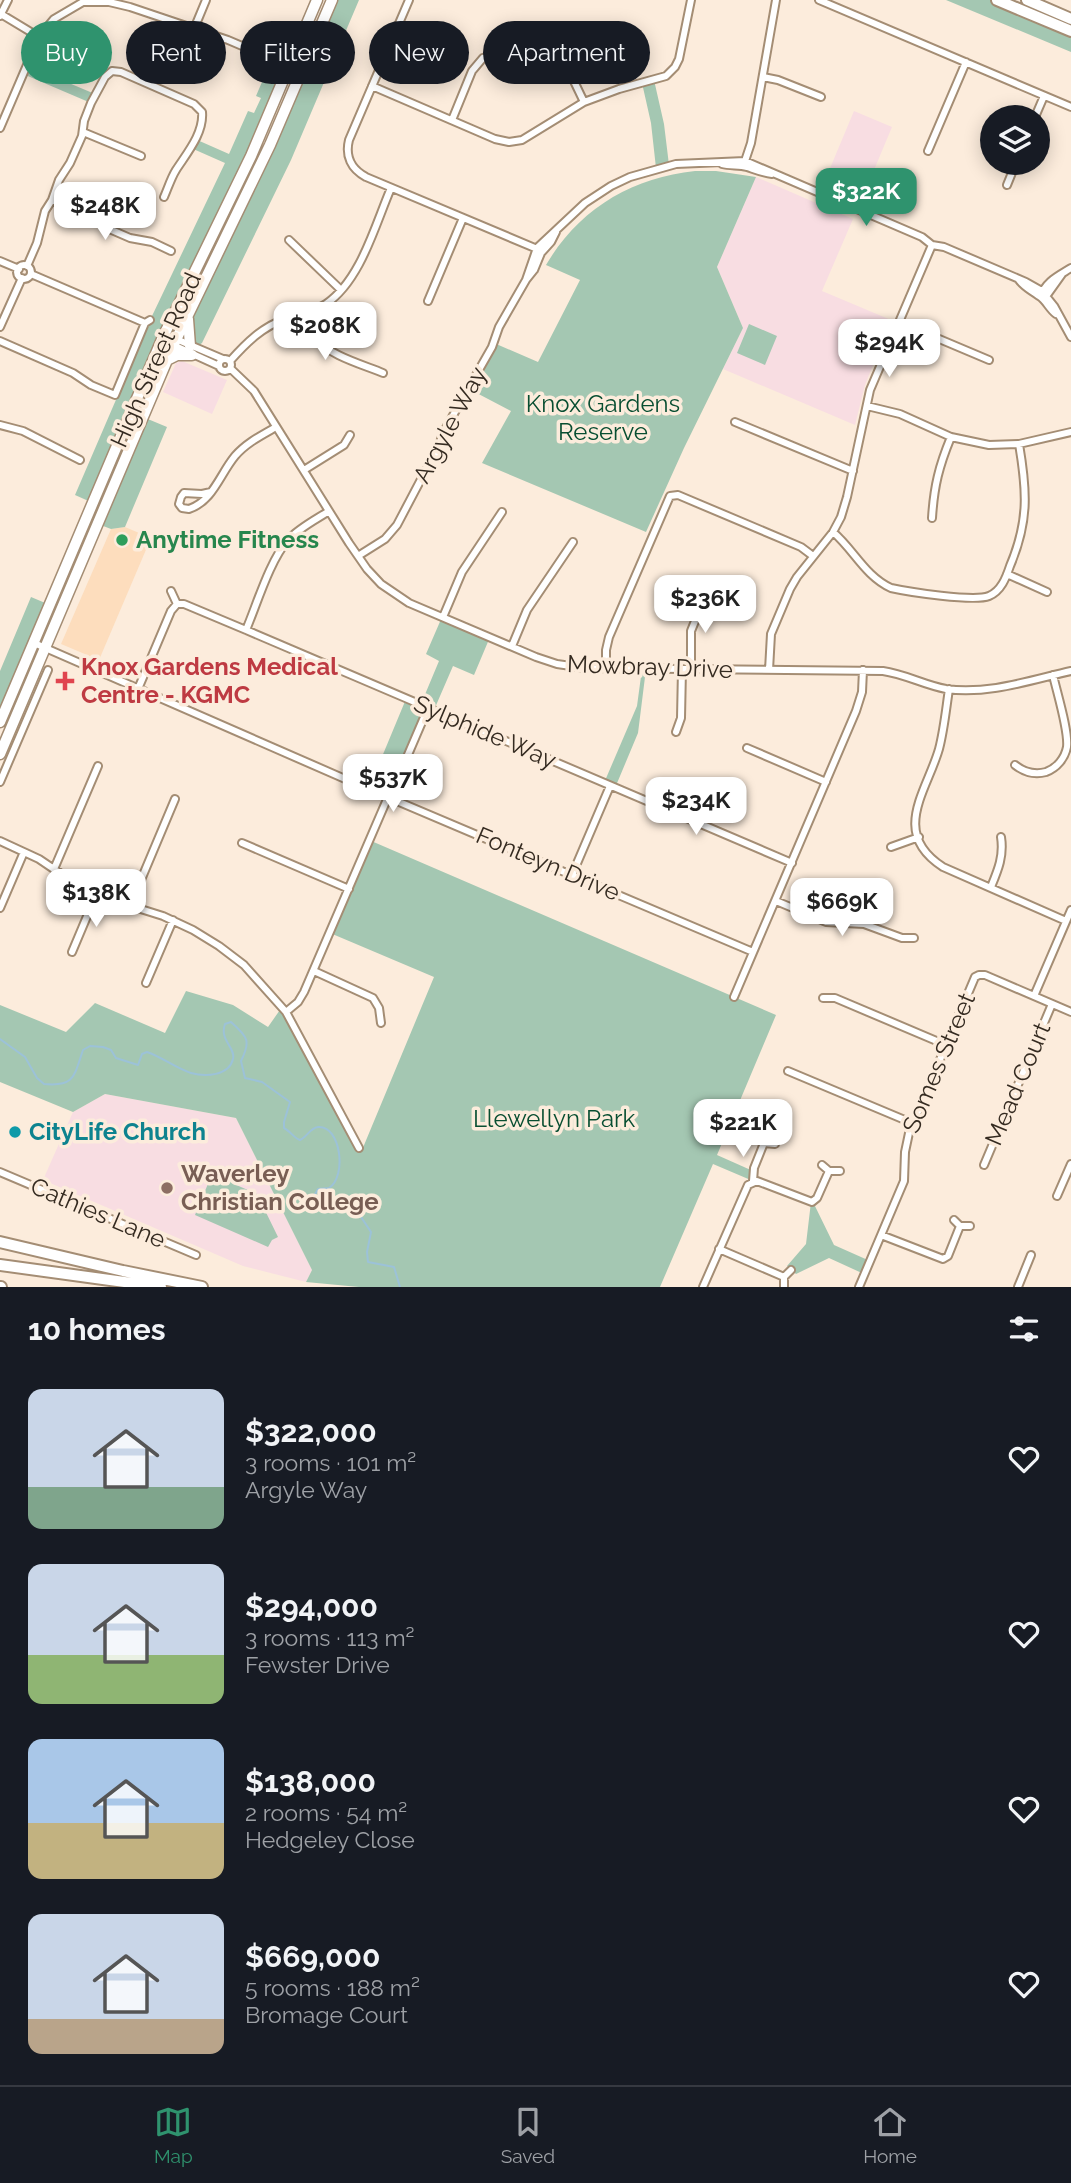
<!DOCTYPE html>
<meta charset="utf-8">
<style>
body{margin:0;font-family:Raleway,sans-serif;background:#20242c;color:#f1f3f6;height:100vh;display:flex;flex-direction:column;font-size:26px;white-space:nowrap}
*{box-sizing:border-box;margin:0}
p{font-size:23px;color:#9ea1a6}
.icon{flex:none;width:38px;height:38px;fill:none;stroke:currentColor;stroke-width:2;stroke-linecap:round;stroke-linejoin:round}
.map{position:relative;height:1287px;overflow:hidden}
.details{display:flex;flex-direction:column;background:#171b24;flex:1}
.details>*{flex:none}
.banner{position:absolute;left:21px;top:21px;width:700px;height:63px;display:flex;gap:14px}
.buttons{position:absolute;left:980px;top:105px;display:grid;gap:14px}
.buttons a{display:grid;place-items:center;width:70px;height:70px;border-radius:50%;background:#171b24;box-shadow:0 4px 18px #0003;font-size:35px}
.price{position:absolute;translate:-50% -60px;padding:0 16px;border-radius:14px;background:#fff;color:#222;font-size:23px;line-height:46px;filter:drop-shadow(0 2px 4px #0008)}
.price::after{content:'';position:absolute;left:50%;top:42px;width:21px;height:16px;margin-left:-10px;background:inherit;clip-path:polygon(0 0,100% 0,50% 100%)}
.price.selected{background:#2f936e;color:#fff}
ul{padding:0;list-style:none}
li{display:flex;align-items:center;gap:21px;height:175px;padding:0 28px}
li span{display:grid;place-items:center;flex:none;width:196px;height:140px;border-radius:14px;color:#555}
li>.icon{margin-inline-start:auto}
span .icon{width:84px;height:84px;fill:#fffc;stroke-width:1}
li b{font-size:30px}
h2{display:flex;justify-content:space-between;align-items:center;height:84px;padding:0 28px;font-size:30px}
.tag{padding:0 24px;border-radius:32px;background:#171b24;box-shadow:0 4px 18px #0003;font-size:24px;line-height:63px}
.tag.selected{background:#2f936e;color:#fff}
.menu{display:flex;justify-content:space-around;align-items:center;height:98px;border-top:2px solid #363941;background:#171b24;font-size:19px;color:#9ea1a6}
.menu a{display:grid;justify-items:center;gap:4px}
.menu .selected{color:#2f936e}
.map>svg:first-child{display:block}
</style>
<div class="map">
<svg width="1071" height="1287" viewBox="0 0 1071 1287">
<rect width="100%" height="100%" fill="#fcecdc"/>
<path fill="#fdddbd" d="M125,527L151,538L99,660L61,644L111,529Z"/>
<path fill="#f8dde2" d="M854,111L892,127L861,201L823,185Z
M756,177L853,219L822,291L891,320L865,385L855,425L723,369L743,328L717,267Z
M182,361L227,380L212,414L163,392L176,363Z
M105,1094L236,1118L312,1270L306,1282L243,1266L43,1180L73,1112Z"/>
<path fill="#a4c7b2" d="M332,0H359L291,160L202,343L195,348L187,324Z
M946,0H997L1071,31V52Z
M288,21L305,28L93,503L75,495L152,316L225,163L191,148L195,139L229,154L248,111L254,113L261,98L256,96Z
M26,65L95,94L91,103L23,74Z
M654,80L664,124L669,165L656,168L651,123L642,83Z
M695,171H716L756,177L717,267L743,328L684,448L646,532L482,463L511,411L469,389L494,343L538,362L580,280L546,265C579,209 631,178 695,171Z
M749,324L777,336L765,365L737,353Z
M143,417L167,427L125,527L111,529L98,524Z
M31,597L50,605L0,722V671Z
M442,617L490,637L474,675L453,666L434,710L429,708L408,758L413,760L396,800L369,788L406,699L421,704L439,661L426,654Z
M642,669H646L638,733L615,788L604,783L637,706Z
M369,840L776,1015L717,1155L753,1171V1181L713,1164L660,1287H359L306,1282L312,1270L236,1118L105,1094L73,1112L0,1082V1005L66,1032L95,1003L165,1033L186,991L233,1005L268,1027L282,1007L362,1150L434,977L330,933Z
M215,1167L228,1173L234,1184L257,1194L278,1237L272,1240L268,1247L195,1215Z
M811,1202H813L834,1245L870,1261L864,1274L829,1258L796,1274L787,1266L806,1244Z"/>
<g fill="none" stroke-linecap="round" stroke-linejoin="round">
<path stroke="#9cc2d8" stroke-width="2" d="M0,1039L25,1057L37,1078L44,1084C75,1087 74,1076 83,1050L90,1046L103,1047L111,1050L116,1058L138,1065L142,1054L147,1052C162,1057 177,1069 191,1073C205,1077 229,1076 233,1059C236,1048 219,1040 225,1024L231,1022C248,1037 251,1041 241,1061L245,1078L262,1082L290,1102L284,1122V1128C290,1131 295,1139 300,1140C307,1137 310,1128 318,1127C341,1125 347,1177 329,1188L318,1189L314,1196L322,1204H348L359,1214L371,1232L367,1252L368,1262L394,1267L400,1287"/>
<defs>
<path id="street" d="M409,0L349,140C345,156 351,169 366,177L542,251
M819,0L1071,107
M1,14L39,37
M0,16L8,0
M194,29L206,0
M557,36L559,50L584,102
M763,77L778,80L821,97
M372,86L495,139L509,142L522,140L584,102L619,89L666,76L675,67L679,59L691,0
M1035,117L1044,96
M452,120L472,71L483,58
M0,128L39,37L54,19L83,2H109L130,7L228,40L289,66
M83,132L141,156
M928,151L966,62
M722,164C730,166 739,165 747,167C756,170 763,173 772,174
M747,167L745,161L751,143L776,0
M1007,185L1016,163
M52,200L91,216L107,228L130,238L152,242L171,251
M289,240L341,290
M0,261L19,269
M17 272a7 7 0 1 1 14 0a7 7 0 1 1-14 0Z
M27,266L37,243L45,211L52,200L59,180L70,163L82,136L84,121L91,103L105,77L112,71L121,72L194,104L202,112C204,133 187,153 176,170C171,178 168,188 164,197
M31,274L145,323L150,320
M1062,274L1047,295L1041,297C1044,282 1060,275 1071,268
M526,280L537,248L585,203L611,186L630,177L676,164L745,161L922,237L932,245L944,247L1026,282L1042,291L1054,306L1071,337
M1019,280C1025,288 1031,290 1039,296C1046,300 1049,309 1056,314
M428,301L463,218
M308,312C310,321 312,331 317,339C328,355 364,365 383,373
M899,322L989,360
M0,327L22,278
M163,337L176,339L223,359
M0,341L73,373L91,385L115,395L145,323
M173,345L219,366
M219 365a6 6 0 1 1 12 0a6 6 0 1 1-12 0Z
M230,361C246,343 262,327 285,319C299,314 314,312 326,304C361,280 375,225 391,188
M231,369L254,391L349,543L367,569L381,584L409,603L536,657L557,664L585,668L883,671C905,674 924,685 946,689C988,695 1031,680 1071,671
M867,406L900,414L951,437L989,445L1019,444L1071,432
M735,422L853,471
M0,425L23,431L80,460
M304,470L344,445L350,435
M211,492L202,494L184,493L181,497L179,504L182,508L189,509C213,501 220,474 235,456C246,443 262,435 276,427
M932,518C934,486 939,466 951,437
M833,532C854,550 865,576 891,588C909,592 974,602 989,596C1001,591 1006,578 1010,566C1029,521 1027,491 1019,444
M358,556L385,539L397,525L427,468L437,452L443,433L492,347L499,327L526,280L534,270L541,253L551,242L556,232
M1007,574L1047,592
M177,604H184L246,630L792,863
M443,617L462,572L502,512
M246,630C257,604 270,560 288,540C299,528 315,520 329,511
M34,643L352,782L753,952
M512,646L527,610L573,542
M606,668V650L609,637L670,496L678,495L801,547L813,556
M691,669V631L704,599
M769,670L771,634L790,589L797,577L833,532L841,517L847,497L870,390L932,245
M138,689L171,611L177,604L171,591
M949,689C946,709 944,730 939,749C927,791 890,833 943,867L1066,921
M676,732L681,718L682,669
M747,748L826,782
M407,757L428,708
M1015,765C1024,772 1035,775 1046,772C1057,768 1065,758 1067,747C1069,731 1057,693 1053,675
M0,782L48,670
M0,841L39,859L70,880L96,895L163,916L193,930L219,946L244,965L286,1012L359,1148
M242,843L349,889
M891,847L919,837
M54,869L98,766
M572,875L610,786
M991,887C998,870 1004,856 1001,837
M776,901L826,922L864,924L902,938H914
M130,906L175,799
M0,908L24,852
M72,952L96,895
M314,971L373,998L379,1008L381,1023
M146,983L173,920
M1034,996L1071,910
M734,997L856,711L862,692L863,670
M823,998H835L946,1045
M286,1012L298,1002L304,992L388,797
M788,1071L912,1123
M757,1137L764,1143L775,1144
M822,1165L829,1171H840
M984,1165L1052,1004
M0,1172L196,1255
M753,1181L754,1168L764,1143
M1057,1196L1071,1164
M954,1220L960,1226H970
M881,1235L943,1259L948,1256L960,1226
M719,1249L784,1277
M703,1287L748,1185L757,1181L812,1202L817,1198L829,1171
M784,1287V1277L791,1270
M859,1287L904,1181L905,1152L909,1133L975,977L979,975H985L1071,1012
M1018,1287L1031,1255"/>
<path id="primary" d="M188,319L190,346
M167,360L177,355H192
M0,722L163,337L251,156L317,0
M0,754L173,346L270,145L332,0"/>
<path id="highway" d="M997,0L1071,31
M1027,0L1071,19
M0,1242L123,1271L202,1287
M0,1265L161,1287
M0,1287H1"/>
</defs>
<use href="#street" stroke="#a48d74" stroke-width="10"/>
<use href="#primary" stroke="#a48d74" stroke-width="13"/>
<use href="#highway" stroke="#a48d74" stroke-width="14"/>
<use href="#street" stroke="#fff" stroke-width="6"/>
<use href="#primary" stroke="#fff" stroke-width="10"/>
<use href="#highway" stroke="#fff" stroke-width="10"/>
</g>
<circle fill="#2e9e5b" stroke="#fcecdc" stroke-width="2.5" cx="122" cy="540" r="7"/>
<path fill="#e0444e" stroke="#fcecdc" stroke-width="2.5" d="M61.5 670.5h7v7h7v7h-7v7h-7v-7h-7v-7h7z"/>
<circle fill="#0f9aa8" stroke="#fcecdc" stroke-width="2.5" cx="15" cy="1132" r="7"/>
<circle fill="#8d6e63" stroke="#fcecdc" stroke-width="2.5" cx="167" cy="1188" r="7"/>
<g text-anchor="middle" stroke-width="7" stroke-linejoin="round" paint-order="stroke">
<g font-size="24" fill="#352b21" stroke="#fcecdc">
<text transform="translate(156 360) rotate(-66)" y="8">High Street Road</text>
<text transform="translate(450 425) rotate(-62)" y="8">Argyle Way</text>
<text transform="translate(650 667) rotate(2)" y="8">Mowbray Drive</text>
<text transform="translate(485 732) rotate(23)" y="8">Sylphide Way</text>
<text transform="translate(548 864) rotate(23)" y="8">Fonteyn Drive</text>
<text transform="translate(939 1063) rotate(-67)" y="8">Somes Street</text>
<text transform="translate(1018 1084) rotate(-67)" y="8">Mead Court</text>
<text transform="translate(98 1213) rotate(23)" y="8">Cathies Lane</text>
</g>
<g font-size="24" fill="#084e31" stroke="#fcecdc">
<text x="603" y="412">Knox Gardens<tspan x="603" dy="28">Reserve</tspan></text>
<text x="554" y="1127">Llewellyn Park</text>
</g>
<g font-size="24" font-weight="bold" fill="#27864d" stroke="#fcecdc" text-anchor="start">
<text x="136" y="548">Anytime Fitness</text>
</g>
<g font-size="24" font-weight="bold" fill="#be3a42" stroke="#fcecdc" text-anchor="start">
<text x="81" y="675">Knox Gardens Medical<tspan x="81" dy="28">Centre - KGMC</tspan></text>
</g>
<g font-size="24" font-weight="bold" fill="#0d838f" stroke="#fcecdc" text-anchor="start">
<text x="29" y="1140">CityLife Church</text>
</g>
<g font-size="24" font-weight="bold" fill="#785e54" stroke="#fcecdc" text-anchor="start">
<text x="181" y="1182">Waverley<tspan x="181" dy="28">Christian College</tspan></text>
</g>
</g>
</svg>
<div class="buttons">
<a><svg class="icon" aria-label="layers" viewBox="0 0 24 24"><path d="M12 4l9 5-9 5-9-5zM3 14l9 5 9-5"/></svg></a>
</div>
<b class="price selected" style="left:866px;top:228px">$322K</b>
<b class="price" style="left:105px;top:242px">$248K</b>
<b class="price" style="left:325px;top:362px">$208K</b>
<b class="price" style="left:889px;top:379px">$294K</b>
<b class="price" style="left:705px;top:635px">$236K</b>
<b class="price" style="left:393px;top:814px">$537K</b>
<b class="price" style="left:696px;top:837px">$234K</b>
<b class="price" style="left:96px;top:929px">$138K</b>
<b class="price" style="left:842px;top:938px">$669K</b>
<b class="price" style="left:743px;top:1159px">$221K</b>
<div class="banner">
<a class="tag selected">Buy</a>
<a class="tag">Rent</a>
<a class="tag">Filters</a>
<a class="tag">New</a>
<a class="tag">Apartment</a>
</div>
</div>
<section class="details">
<h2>10 homes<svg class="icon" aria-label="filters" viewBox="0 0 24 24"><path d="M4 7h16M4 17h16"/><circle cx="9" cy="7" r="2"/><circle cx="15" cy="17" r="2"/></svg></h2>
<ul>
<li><span style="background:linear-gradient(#c9d6e8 70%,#7fa58c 0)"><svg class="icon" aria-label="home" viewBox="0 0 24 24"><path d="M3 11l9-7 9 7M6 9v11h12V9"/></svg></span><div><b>$322,000</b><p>3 rooms · 101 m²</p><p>Argyle Way</p></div><svg class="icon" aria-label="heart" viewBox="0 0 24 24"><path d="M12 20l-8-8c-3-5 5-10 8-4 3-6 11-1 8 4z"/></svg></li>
<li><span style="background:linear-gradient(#c9d6e8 65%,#8fb573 0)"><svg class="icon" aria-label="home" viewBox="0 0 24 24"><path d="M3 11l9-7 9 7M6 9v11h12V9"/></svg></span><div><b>$294,000</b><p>3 rooms · 113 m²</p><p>Fewster Drive</p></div><svg class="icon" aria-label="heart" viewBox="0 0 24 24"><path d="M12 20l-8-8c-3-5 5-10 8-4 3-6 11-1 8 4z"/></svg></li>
<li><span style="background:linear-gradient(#a9c7e8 60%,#c2b280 0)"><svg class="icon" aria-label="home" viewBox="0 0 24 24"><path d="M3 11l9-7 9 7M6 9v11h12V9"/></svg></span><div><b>$138,000</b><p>2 rooms · 54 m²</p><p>Hedgeley Close</p></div><svg class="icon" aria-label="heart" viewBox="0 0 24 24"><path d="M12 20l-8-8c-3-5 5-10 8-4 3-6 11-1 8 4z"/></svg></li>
<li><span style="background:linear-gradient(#c9d6e8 75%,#b9a48a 0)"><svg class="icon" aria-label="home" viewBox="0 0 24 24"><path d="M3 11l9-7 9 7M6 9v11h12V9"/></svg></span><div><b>$669,000</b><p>5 rooms · 188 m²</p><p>Bromage Court</p></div><svg class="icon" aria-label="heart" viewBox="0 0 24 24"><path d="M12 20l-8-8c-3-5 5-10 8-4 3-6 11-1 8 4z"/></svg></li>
</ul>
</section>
<nav class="menu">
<a class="selected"><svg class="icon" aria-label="map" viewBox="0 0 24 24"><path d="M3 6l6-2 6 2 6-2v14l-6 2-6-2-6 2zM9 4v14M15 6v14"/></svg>Map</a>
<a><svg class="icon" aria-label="saved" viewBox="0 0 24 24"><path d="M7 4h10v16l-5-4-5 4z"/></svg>Saved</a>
<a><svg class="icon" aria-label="home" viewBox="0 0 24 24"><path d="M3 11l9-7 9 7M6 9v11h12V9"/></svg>Home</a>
</nav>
